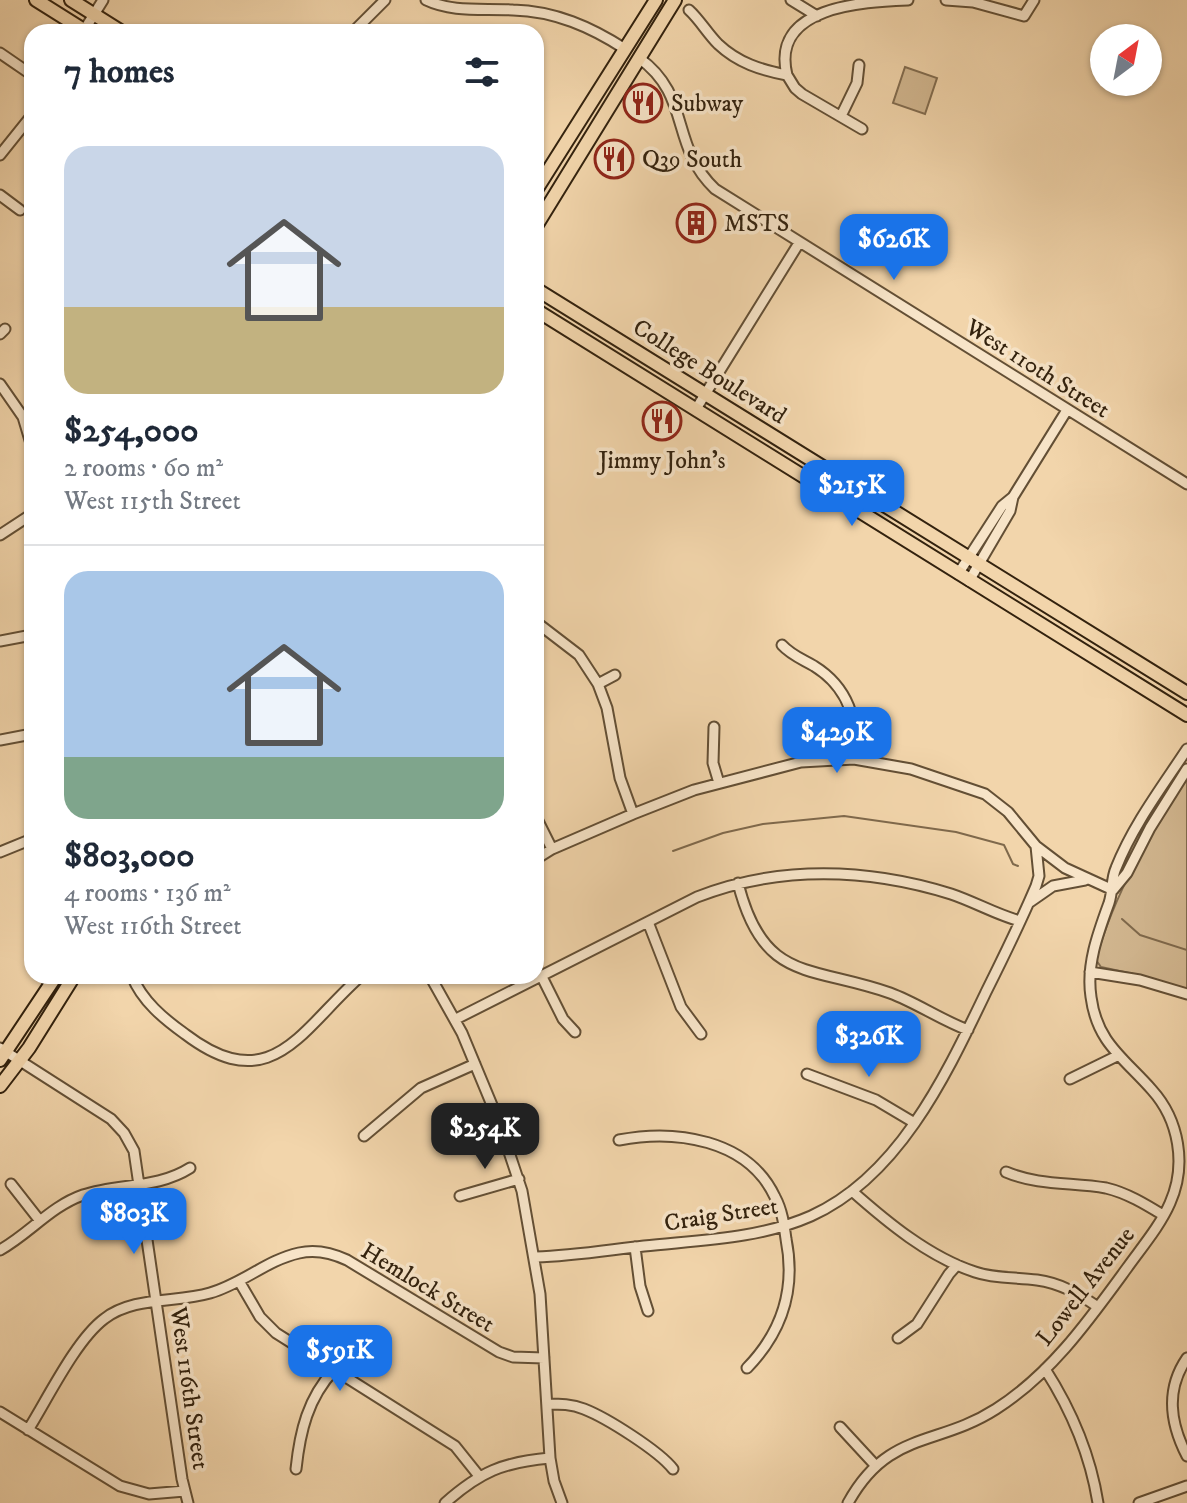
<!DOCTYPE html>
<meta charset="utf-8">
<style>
body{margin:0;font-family:"IM FELL DW Pica",serif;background:#f6f6f7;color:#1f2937;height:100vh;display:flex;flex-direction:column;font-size:30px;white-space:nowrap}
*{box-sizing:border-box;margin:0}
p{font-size:26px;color:#747a83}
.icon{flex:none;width:44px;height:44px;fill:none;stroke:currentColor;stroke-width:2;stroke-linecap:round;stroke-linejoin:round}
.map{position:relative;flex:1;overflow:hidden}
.drawer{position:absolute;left:24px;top:24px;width:520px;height:960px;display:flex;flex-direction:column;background:#fff;border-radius:24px;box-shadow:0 2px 6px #0004}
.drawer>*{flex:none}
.needle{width:52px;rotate:32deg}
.buttons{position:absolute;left:1090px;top:24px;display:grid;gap:16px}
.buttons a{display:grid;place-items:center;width:72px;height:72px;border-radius:50%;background:#fff;box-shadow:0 2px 6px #0004;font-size:40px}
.price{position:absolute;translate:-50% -68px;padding:0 18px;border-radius:16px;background:#1a73e8;color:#fff;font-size:26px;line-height:52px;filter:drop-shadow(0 2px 4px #0008)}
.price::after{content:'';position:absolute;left:50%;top:48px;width:24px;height:18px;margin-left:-12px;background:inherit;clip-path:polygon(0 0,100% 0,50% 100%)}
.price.on{background:#222;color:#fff}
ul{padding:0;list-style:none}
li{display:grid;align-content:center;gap:16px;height:424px;padding:0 40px}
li+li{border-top:2px solid #e0e1e3}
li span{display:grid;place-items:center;height:248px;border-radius:24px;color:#555}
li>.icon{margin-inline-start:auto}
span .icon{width:144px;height:144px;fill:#fffc;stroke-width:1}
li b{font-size:34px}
h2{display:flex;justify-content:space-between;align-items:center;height:96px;padding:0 40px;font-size:34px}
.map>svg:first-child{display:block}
</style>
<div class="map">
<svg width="1187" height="1503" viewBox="0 0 1187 1503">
<rect width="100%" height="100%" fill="#f2d5ab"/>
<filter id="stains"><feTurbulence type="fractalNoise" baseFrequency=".0025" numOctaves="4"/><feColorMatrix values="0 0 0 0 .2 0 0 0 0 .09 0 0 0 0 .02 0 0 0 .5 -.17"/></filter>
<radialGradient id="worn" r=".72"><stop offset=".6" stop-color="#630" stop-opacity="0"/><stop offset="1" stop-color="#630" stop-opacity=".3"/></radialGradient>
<path fill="#d2b790" stroke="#826c4f" stroke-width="2" d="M905,67L937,78L925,114L893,103Z
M1187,776V989L1143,976L1101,967L1096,960C1114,893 1150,834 1187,776Z"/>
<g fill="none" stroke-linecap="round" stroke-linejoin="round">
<path stroke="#7f694c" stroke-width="2" d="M673,851L723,833L763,824L844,816L956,832L1004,845L1013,864L1018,866
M1122,919L1140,935L1187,950"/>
<defs>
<path id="minor" d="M426,0C453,13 484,8 513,10C555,11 591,27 625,49
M791,0L817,16
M946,0L973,2L1024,16L1034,0
M689,10C700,20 707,33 718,44C738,63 761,70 787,75L795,88L802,94L862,129
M83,32L103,0
M353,32L385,0
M0,53L32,75
M639,58C692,96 669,145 715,189L1187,484
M787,75C770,6 863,2 908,0
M841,116L857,83L859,65
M0,155L32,115
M0,195L20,210
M0,334L5,329
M0,384L23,417L32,447
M696,409L799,243
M0,535L32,514
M958,574L1002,506L1013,497
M969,581L1010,511L1013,497L1067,410
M536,622L579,655L598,684L607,708L620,778L633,814
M0,641L32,635
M782,645C791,655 802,659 814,666C848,687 859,721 854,759
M598,684L615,675
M714,727L713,763L719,783
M0,740L32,734
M536,817L552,849
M0,852L32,839
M536,859L552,849L633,814L694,790L801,762L854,759L911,769L985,794L1008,812L1036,846L1065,868L1113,890
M738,883C763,983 810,965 890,993C917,1003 941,1020 968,1030
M1113,890L1127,873L1150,828L1187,769
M1030,902L1053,886L1085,880
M648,922L681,1007L701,1034
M1090,972L1140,980L1187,994
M541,975L563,1019L575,1032
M132,976C142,1001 164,1019 185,1034C272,1100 301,1029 361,976
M430,976L462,1033L499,1122L522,1191L540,1294L550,1458L554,1481L562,1503
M456,1019L697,897C779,865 868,868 951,894C975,902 997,915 1020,921
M0,1048L111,1119L124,1133L134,1151L182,1479L188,1503
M807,1074L876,1100L913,1122
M1070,1079L1117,1056
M364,1136L421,1088L475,1064
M619,1140C675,1129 748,1139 775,1197C782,1210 784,1224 786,1239C796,1289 783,1331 747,1368
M1006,1172C1039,1186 1072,1182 1106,1188C1127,1193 1145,1204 1163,1215
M11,1184L40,1221
M852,1191C887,1222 929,1257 975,1272C995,1279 1016,1277 1037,1280C1060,1283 1079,1294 1098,1307
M460,1196L519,1179
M635,1247L640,1286L648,1311
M0,1250C29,1234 51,1206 83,1195C118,1183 157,1189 190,1168
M536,1257C572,1256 608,1250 644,1246C700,1240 759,1239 811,1216C900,1176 947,1073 987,990C1004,956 1021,921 1036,886L1039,876L1036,846
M239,1281L260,1317L276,1333L455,1446L479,1476
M898,1338L917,1324L949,1274L957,1265
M1187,1358C1165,1390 1170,1423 1187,1456
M1045,1369C1072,1411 1090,1453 1098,1503
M547,1404C560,1404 572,1404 584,1409C607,1418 659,1451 673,1469
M0,1412L120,1486L149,1494L185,1491
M840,1427L876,1466
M28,1430C48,1398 76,1340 104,1319C133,1296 177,1303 210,1293C242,1284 267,1260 299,1253C316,1249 332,1253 347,1260L499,1352L513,1357L544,1358
M296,1469C300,1431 308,1398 334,1370
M445,1503C480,1472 503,1462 550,1458
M848,1503C888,1430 937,1447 996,1409C1051,1374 1089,1320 1127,1268C1142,1247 1160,1226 1170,1203C1187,1165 1179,1120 1152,1090C1124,1058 1097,1043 1091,997C1086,965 1098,933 1109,903C1113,891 1111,879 1116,868C1133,825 1162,787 1187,749
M1139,1503L1187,1486"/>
<path id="major" d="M36,0L87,32
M71,0L122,32
M536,190L656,0
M536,226L675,0
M536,289L1187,693
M536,310L1187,715
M0,1060L56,976
M0,1086L29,1048L74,976"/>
</defs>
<use href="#minor" stroke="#634f35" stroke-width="13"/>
<use href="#major" stroke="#33220e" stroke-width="16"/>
<use href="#minor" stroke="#f7e4c8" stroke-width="9"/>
<use href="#major" stroke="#f2d5ab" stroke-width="12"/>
</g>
<defs>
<symbol id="restaurant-ring" viewBox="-11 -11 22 22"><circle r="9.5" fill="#f7e4c8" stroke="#8f2418" stroke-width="1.5"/><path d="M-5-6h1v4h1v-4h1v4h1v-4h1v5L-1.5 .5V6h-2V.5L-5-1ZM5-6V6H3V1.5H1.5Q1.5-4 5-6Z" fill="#8f2418"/></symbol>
<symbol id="building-ring" viewBox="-11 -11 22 22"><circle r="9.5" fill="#f7e4c8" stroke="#8f2418" stroke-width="1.5"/><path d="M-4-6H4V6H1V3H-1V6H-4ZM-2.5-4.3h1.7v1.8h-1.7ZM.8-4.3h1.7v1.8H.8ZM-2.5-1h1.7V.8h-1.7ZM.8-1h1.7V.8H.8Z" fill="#8f2418"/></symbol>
</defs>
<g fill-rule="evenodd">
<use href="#restaurant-ring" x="621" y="81" width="44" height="44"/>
<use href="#restaurant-ring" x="592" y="137" width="44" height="44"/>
<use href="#building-ring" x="674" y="201" width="44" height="44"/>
<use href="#restaurant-ring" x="640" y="399" width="44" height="44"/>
</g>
<g text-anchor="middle" stroke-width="7" stroke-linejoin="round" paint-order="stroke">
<g font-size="24" fill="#33220e" stroke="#f7e4c8" text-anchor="start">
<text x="671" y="111">Subway</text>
<text x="642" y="167">Q39 South</text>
<text x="724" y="231">MSTS</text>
<text x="662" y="468" text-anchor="middle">Jimmy John's</text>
</g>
<g font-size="24" fill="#33220e" stroke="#f7e4c8">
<text transform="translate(1038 368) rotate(32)" y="8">West 110th Street</text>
<text transform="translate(710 371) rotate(32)" y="8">College Boulevard</text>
<text transform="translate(721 1214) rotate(-9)" y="8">Craig Street</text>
<text transform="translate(1085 1286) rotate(-52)" y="8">Lowell Avenue</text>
<text transform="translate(428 1287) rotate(31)" y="8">Hemlock Street</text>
<text transform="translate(190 1388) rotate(82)" y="8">West 116th Street</text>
</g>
</g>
<rect width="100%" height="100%" filter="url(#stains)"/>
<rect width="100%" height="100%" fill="url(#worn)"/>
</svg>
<div class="buttons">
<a><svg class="needle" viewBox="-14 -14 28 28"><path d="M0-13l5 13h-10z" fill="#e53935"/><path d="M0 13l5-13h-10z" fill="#747a83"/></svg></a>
</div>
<b class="price" style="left:894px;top:282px">$626K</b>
<b class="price" style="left:852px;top:528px">$215K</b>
<b class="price" style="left:837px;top:775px">$429K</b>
<b class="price" style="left:869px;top:1079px">$326K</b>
<b class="price on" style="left:485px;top:1171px">$254K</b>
<b class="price" style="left:134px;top:1256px">$803K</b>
<b class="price" style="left:340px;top:1393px">$591K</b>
<section class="drawer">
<h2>7 homes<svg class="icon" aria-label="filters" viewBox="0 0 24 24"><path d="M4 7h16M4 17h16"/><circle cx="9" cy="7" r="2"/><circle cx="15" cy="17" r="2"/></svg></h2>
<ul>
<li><span style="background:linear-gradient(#c9d6e8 65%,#c2b280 0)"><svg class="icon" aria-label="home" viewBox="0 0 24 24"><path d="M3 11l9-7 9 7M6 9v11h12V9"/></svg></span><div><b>$254,000</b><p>2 rooms · 60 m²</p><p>West 115th Street</p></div></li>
<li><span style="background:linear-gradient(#a9c7e8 75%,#7fa58c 0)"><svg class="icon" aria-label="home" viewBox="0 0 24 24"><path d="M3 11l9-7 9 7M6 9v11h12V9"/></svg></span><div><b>$803,000</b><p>4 rooms · 136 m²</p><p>West 116th Street</p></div></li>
</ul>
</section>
</div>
